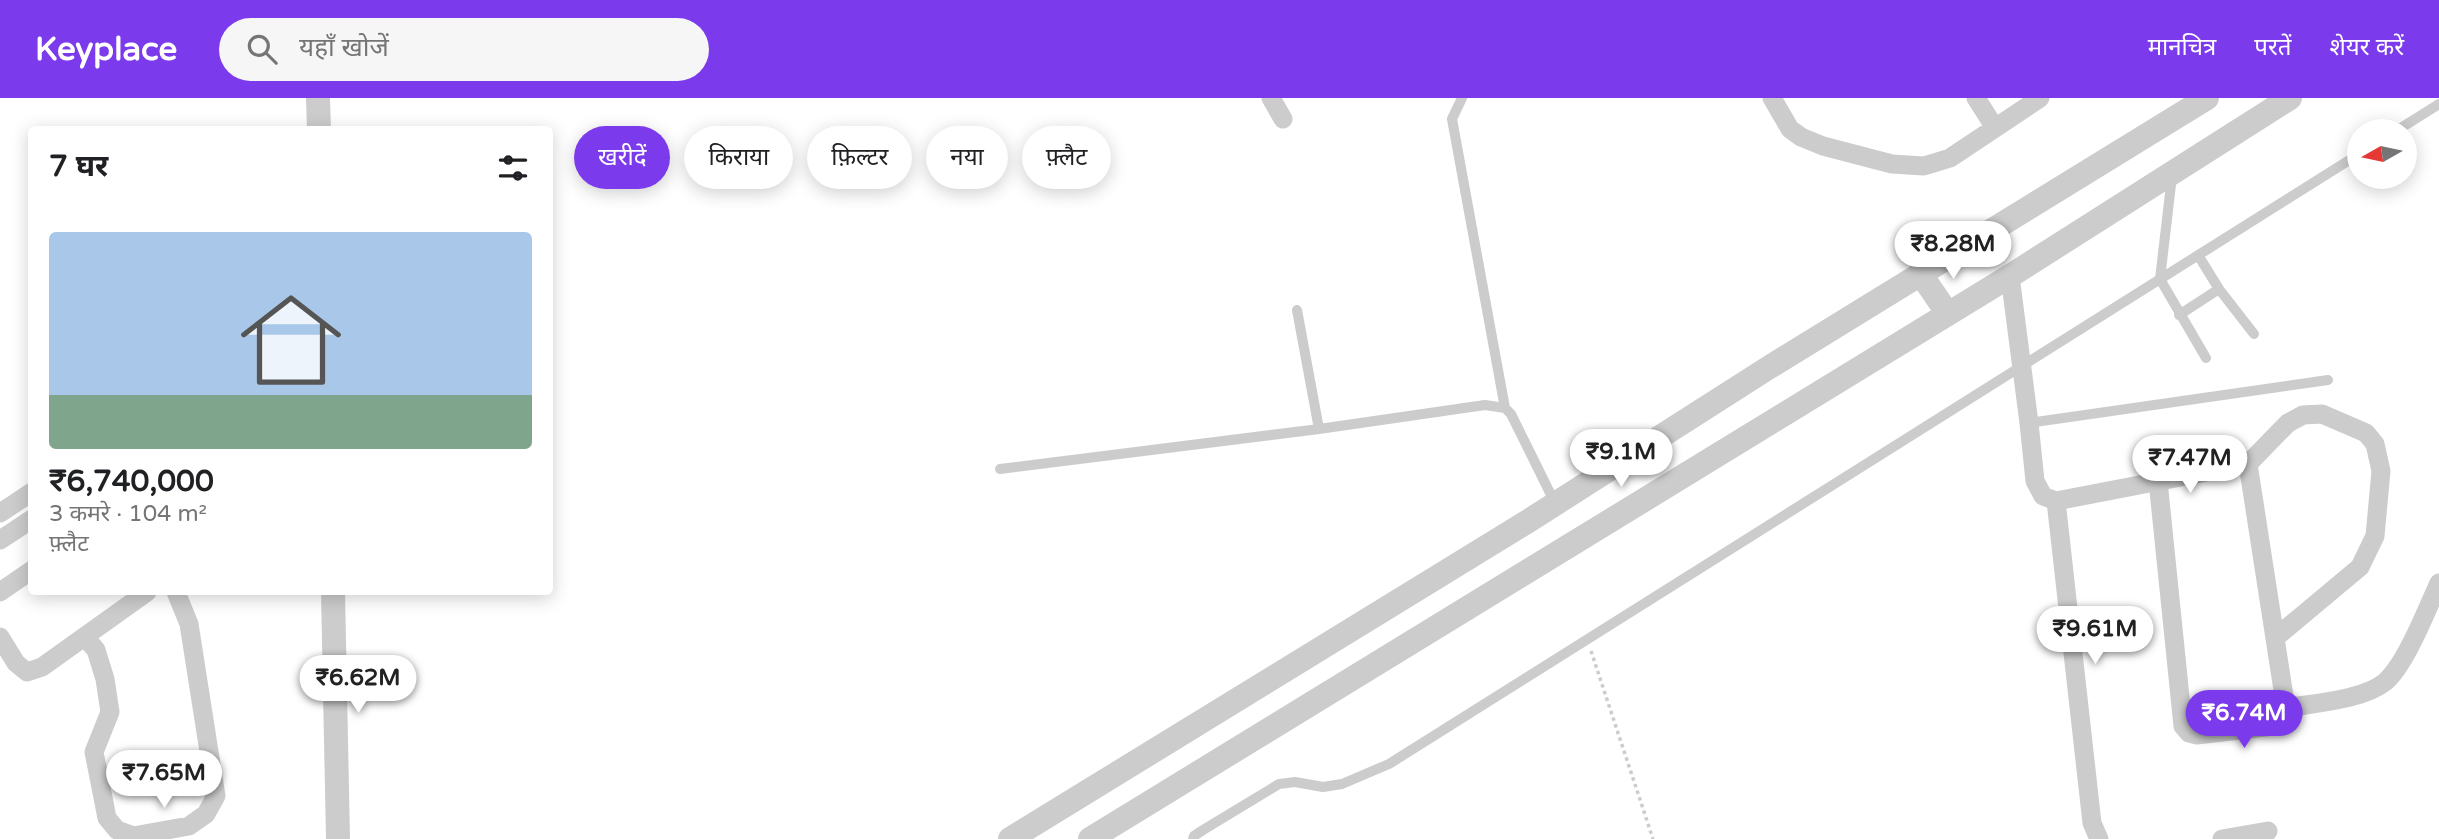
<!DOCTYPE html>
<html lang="hi">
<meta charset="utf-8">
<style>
body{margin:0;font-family:"Varela Round","Noto Sans Devanagari",sans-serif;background:#f6f6f6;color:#202124;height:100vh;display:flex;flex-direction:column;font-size:26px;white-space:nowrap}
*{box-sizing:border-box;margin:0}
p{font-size:23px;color:#757577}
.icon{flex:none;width:38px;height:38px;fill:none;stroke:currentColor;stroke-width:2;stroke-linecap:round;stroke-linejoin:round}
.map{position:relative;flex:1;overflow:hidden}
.drawer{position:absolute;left:28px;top:28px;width:525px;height:469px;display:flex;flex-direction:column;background:#fff;border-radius:7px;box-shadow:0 4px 18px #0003}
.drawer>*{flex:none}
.banner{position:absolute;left:574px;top:28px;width:665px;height:63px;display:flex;gap:14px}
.needle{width:46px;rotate:261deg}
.fabs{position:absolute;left:2347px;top:21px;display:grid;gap:14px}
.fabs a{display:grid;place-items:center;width:70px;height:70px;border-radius:50%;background:#fff;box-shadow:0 4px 18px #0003;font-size:35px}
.price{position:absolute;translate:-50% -60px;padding:0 16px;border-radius:24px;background:#fff;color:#222;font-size:23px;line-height:46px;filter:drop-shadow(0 2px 4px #0008)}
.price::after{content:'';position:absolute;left:50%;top:42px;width:21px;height:16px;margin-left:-10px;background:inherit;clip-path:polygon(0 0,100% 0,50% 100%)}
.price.on{background:#7c3aed;color:#fff}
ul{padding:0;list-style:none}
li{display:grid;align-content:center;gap:14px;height:371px;padding:0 21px}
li+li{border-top:2px solid #e0e0e0}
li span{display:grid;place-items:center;height:217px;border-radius:7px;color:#555}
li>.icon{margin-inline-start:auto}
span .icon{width:126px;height:126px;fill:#fffc;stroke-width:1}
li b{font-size:30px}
h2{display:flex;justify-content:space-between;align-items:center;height:84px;padding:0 21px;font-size:30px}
.pill{padding:0 24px;border-radius:32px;background:#fff;box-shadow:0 4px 18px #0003;font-size:24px;line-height:63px}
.pill.on{background:#7c3aed;color:#fff}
header{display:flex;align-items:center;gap:42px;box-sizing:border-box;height:98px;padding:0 35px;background:#7c3aed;color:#fff}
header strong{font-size:33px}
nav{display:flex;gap:38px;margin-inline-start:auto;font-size:24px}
.search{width:490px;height:63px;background:#f6f6f6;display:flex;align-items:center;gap:18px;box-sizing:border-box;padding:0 24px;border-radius:38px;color:#757577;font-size:26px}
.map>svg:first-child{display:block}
</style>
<header>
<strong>Keyplace</strong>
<div class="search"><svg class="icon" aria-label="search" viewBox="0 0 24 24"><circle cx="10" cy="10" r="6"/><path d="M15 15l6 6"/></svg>यहाँ खोजें</div>
<nav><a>मानचित्र</a><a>परतें</a><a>शेयर करें</a></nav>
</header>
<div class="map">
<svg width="2439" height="741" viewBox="0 0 2439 741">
<rect width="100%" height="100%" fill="#fff"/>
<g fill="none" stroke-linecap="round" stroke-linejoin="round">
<path stroke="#ccc" stroke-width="3.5" stroke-dasharray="3.5 3.5" stroke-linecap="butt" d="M1591,553L1653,741"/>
<path stroke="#ccc" stroke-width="10" d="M1462,0L1452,21L1505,310
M2396,33L2439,6
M2172,78L2160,181L2206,260
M2198,157L2219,191L2254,236
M1297,212L1319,331
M2179,217L2219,191
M2029,325L2328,282
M1000,371L1319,331L1485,307L1505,310L1511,316L1555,405
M1193,741L1194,738L1203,732L1279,686L1295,684L1323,689L1342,686L1389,666L2359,56"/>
<path stroke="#ccc" stroke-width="19" d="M1271,0L1283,21
M1772,0L1790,31L1801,39L1823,48L1892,66L1924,68L1950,60L2040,0
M1976,0L1995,30
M2010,178L2029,325L2035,383L2043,398L2056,403L2248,366L2288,325L2303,317L2322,316L2366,335L2375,346L2381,373L2375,438L2360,469L2275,540
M2158,383L2183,628L2189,635L2197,637L2282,627L2288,624L2248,366
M2056,403L2092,725L2099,741
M0,415L32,394
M0,442L32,421
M0,494L32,472
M0,539L16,565L27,574L42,569L147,494
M85,539L96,552L105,581L110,614L94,654L107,720L117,732L133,738L189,728L206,716L216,698L189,526L176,494
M2286,610C2314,605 2363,602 2385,584C2406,566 2427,511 2439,485
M2222,741L2268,733"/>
<path stroke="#ccc" stroke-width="24" d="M318,0L319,32
M1920,175L1948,216
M333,494L338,741
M1010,741L1530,422L1768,270L2207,0
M1090,741L2010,178L2290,0"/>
</g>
</svg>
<div class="fabs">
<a><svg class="needle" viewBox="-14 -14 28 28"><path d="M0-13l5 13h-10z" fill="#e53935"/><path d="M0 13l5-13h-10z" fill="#757577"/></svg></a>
</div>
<b class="price" style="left:1953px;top:183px">₹8.28M</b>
<b class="price" style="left:1621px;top:391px">₹9.1M</b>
<b class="price" style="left:2190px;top:397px">₹7.47M</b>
<b class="price" style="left:2095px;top:568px">₹9.61M</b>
<b class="price" style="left:358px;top:617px">₹6.62M</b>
<b class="price on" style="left:2244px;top:652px">₹6.74M</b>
<b class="price" style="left:164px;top:712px">₹7.65M</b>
<div class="banner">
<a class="pill on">खरीदें</a>
<a class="pill">किराया</a>
<a class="pill">फ़िल्टर</a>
<a class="pill">नया</a>
<a class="pill">फ़्लैट</a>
</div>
<section class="drawer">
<h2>7 घर<svg class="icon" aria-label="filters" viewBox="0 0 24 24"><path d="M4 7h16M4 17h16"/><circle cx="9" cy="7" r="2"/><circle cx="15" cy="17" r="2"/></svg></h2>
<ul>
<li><span style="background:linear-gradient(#a9c7e8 75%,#7fa58c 0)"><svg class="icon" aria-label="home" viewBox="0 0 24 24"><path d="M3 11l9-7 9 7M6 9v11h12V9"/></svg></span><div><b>₹6,740,000</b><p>3 कमरे · 104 m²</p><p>फ़्लैट</p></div></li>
</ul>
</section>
</div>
